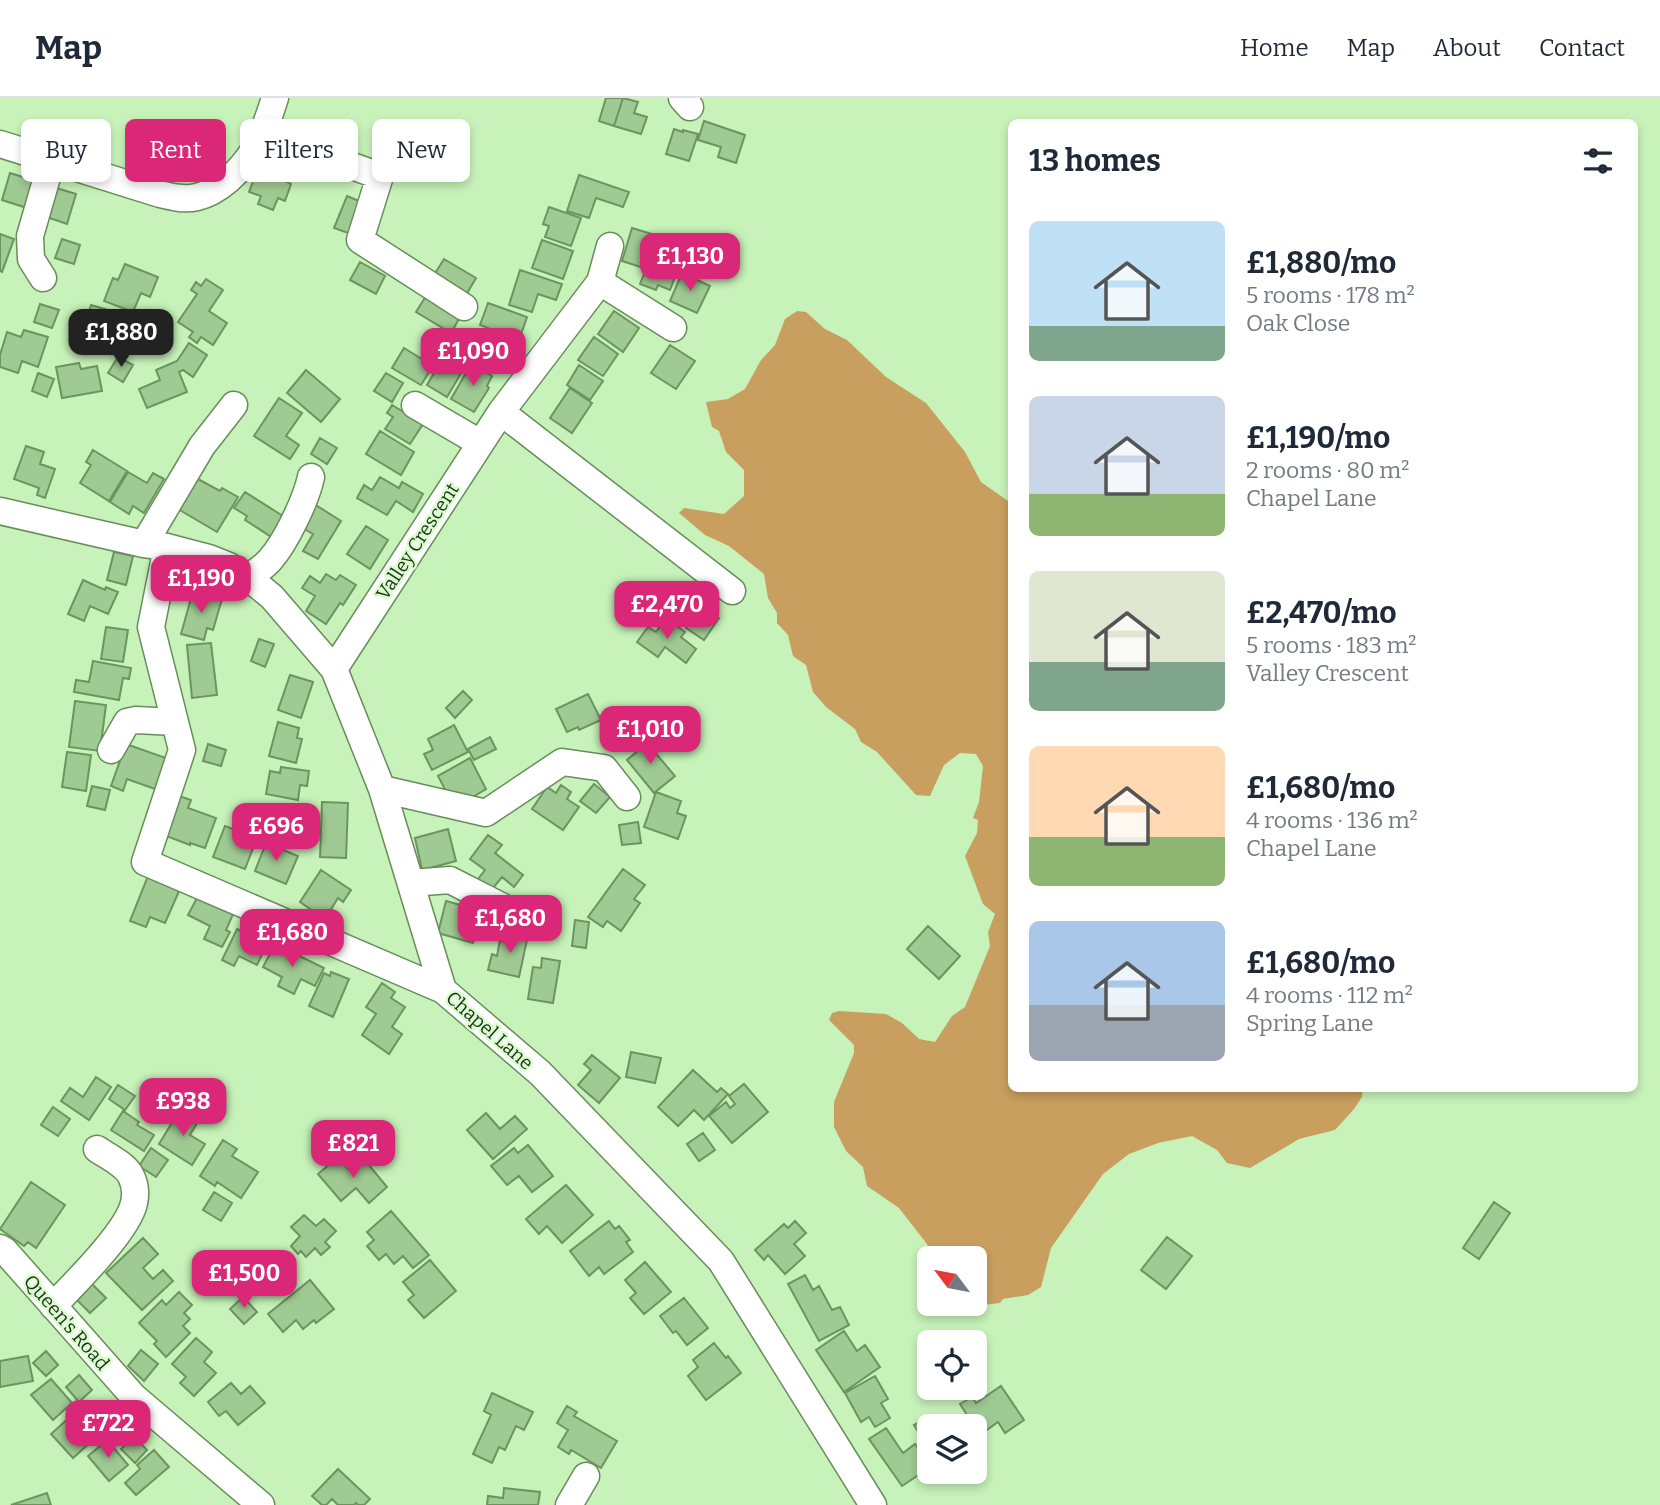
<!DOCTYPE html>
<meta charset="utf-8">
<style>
body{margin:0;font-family:Bitter,serif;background:#f2f2f3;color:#1f2937;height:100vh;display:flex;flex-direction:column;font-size:26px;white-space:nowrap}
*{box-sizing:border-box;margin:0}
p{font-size:23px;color:#747a83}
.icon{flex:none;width:38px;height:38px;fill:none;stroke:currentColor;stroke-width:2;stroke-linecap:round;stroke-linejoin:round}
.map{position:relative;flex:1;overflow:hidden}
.drawer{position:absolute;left:1008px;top:21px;width:630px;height:973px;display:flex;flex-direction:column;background:#fff;border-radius:10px;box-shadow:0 4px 10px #0003}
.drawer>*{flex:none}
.guide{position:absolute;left:21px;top:21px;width:665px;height:63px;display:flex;gap:14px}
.needle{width:46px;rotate:302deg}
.buttons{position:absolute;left:917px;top:1148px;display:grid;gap:14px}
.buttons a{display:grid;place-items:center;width:70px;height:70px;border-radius:10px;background:#fff;box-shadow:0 4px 10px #0003;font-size:35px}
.price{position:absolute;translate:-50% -60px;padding:0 16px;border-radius:14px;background:#db2777;color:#fff;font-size:23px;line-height:46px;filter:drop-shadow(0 2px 4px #0008)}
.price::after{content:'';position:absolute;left:50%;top:42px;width:21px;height:16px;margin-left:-10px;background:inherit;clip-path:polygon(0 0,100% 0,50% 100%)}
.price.current{background:#222;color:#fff}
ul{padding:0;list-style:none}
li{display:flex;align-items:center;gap:21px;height:175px;padding:0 21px}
li span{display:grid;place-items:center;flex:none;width:196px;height:140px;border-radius:10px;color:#555}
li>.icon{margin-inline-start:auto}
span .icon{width:84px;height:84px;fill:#fffc;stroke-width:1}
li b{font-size:30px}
h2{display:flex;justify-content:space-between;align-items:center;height:84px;padding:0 21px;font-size:30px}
.pill{padding:0 24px;border-radius:10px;background:#fff;box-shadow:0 4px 10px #0003;font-size:24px;line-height:63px}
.pill.current{background:#db2777;color:#fff}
header{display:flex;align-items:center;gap:42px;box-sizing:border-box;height:98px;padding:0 35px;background:#fff;border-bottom:2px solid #e0e1e3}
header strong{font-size:33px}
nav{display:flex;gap:38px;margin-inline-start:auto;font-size:24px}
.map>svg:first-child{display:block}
</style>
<header>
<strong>Map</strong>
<nav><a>Home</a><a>Map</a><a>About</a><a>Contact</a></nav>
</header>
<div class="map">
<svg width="1660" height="1407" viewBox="0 0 1660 1407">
<rect width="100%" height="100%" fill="#c7f2b9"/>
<path fill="#c89f5e" d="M797,213L806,214L825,231L847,242L886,279L926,305L965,354L981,384L1011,405L1012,990L1363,991L1362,999L1354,1011L1335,1032L1299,1041L1250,1070L1227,1065L1217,1052L1192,1038L1158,1045L1129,1056L1103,1076L1051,1150L1041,1189L1028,1197L1003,1201L1000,1205L964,1209L960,1206H975V1160H932L927,1146L899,1110L867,1088L863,1069L846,1053L834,1029V1004L854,955V947L829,922L832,915L839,913L886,916L902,925L919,941L935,944L952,918L965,909L990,848L988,834L995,816L983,806L965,758L977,735L978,722L973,720L979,704L983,668L976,656L960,655L944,667L930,698L916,697L877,654L861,644L855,631L826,609L813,594L806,567L793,558L788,537L777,525V515L768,500L764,476L729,448L705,437L679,415L684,410L724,416L744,398V372L726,354L719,333L712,329L706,304L728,301L745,291L761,262L775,247L785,221Z"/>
<path fill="#a0ca93" stroke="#6c945f" stroke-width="2" d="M606,0H623L614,28L599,23Z
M623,0L638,4L634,15L647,19L641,36L614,28Z
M704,23L745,37L736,65L718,59L721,49L698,42Z
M674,31L683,34V32L698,36L689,63L666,56Z
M204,35L223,43L216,61L196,53Z
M190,57L193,75L166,80L162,62Z
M268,71L287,78L285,83L291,86L285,103L278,100L273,112L258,106L261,98L249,94L256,76L265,80Z
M10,75L36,83L27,110L2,102Z
M579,77L629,94L623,109L596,100L589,120L567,113Z
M50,88L76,96L67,126L41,117Z
M347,98L364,105L351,136L334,130Z
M549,109L581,120L571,148L545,139L549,128L543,126Z
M632,130L655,137L644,170L622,163Z
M0,136L14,141L2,174L0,173Z
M62,141L80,147L74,166L55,160Z
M542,142L573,153L563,181L532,170Z
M656,146L669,151L665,163L679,168L670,192L658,187L656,192L640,186Z
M444,161L476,180L466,197L434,177Z
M360,164L385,178L376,196L350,182Z
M125,166L158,179L150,199L141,195L133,214L104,203L113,180L118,182Z
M520,172L562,186L556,202L538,196L532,214L509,207Z
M682,175L710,188L697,215L670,203Z
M206,181L223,192L209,213L227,225L213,247L201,239L197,245L189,239L193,234L178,224L197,196L191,192L196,184L201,188Z
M426,198L460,219L451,235L416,214Z
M488,205L527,219L519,242L480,227Z
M40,206L59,212L52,230L34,224Z
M91,207L122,216L111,255L89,249L93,234L84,232Z
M614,213L639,230L623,254L598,236Z
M24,232L48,239L38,269L22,263L18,275L0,269V257L7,234L21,239Z
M594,239L618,256L603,278L578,262Z
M189,245L207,257L193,279L183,272L179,274L187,294L147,310L139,291L160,282L156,272L177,263Z
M670,247L695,263L676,291L651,275Z
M404,250L433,268L421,287L392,270Z
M447,253L467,265L447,299L427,287Z
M118,259L133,267L123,284L108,275Z
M481,264L485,267L484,273L492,278L487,288L489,290L474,314L451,301L466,275L469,277L475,267Z
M79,265L81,271L97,268L102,293L62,300L56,269Z
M579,267L603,283L590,302L567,287Z
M306,272L340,301L321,324L287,295Z
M38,275L54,281L47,299L32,293Z
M386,275L403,285L392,304L374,293Z
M570,290L592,305L572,335L550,320Z
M279,300L302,315L286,338L299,347L290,361L254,338Z
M392,307L423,326L410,346L385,331L393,319L387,315Z
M380,333L414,354L401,377L366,356Z
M320,340L337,350L327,366L311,356Z
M26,348L44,354L40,366L55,371L45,400L37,397L39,390L14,381Z
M93,352L127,373L109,403L80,385L91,367L86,364Z
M128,374L147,385L153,375L164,381L144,415L133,408L129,416L110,404Z
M380,379L399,390L402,384L423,396L413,414L396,403L387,417L357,400L364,387L372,392Z
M196,380L220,393L222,390L238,399L217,434L178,411Z
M245,394L286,420L273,440L245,422L247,418L234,410Z
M311,404L341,423L318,461L303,453L313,436L297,427Z
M366,428L388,442L370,471L347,456Z
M114,454L133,458L126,487L107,482Z
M326,476L336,482L340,477L356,487L343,507L340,505L326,526L306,513L315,498L302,490L310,478L320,485Z
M83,482L105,492L106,489L118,494L108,516L90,508L84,523L68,516Z
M193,493L222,501L213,532L207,530L204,542L181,536Z
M701,508L719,520L704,542L686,530Z
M666,520L685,534L681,539L696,551L686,565L665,549L658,559L637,544L648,529L656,534Z
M106,529L128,532L123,564L101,561Z
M259,541L274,546L265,569L251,563Z
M211,545L217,597L192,600L187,547Z
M93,563L131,570L129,581L123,580L119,602L74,594L76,582L89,584Z
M290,577L313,584L301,620L278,612Z
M463,593L472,602L455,620L446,610Z
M588,596L601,622L579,632L578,629L567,634L556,611Z
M75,603L106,607L100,653L69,649Z
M619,612L632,627L618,640L604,624Z
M278,624L299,630L297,640L302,641L296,665L269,658Z
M454,627L468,654L432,672L424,656L433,652L428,641Z
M641,638L675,678L654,695L627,662L639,652L633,645Z
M490,639L496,651L474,662L468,651Z
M126,646L166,660L155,691L127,681L123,693L111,688Z
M208,646L226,652L221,668L203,663Z
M67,654L91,657L86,693L62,689Z
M470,660L486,691L464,704L459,695L450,701L438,678Z
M281,669L309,673L307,688L300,687L298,702L266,696L270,673L280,675Z
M594,686L610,699L596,715L580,703Z
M561,687L571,694L567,701L579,709L563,732L532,711L547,689L556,695Z
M92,688L110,692L105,712L87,708Z
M656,694L681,703L677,715L686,718L678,741L644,729Z
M176,697L191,702L188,710L216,720L205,750L190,745V747L161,736Z
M322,704L348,705L346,760L320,759Z
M638,724L641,745L622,747L619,727Z
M225,728L257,740L245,771L213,759Z
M448,731L456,763L422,772L415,740Z
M488,737L502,747L495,755L523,777L514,789L502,779L489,795L475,785L485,772L470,761Z
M266,745L298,758L286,786L255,773Z
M623,771L645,787L634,801L640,805L621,833L607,823L603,829L588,819Z
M321,772L351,792L343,804L338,800L325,821L300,804Z
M148,778L180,791L165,825L150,819L146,829L130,823Z
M199,796L234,814L226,832L230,834L222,849L204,841L210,828L188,817Z
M446,803L482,813L473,845L438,835Z
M575,822L589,824L586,850L572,848Z
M928,828L960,858L939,881L907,851Z
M237,831L267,846L257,867L239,858L234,868L222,862Z
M510,833L528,837L519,879L488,872L492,856L497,858L500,842L508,844Z
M275,846L324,870L315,888L301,881L294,896L278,888L282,879L263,869Z
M542,860L560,863L553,905L528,901L533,869L541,870Z
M331,874L349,881L333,919L309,908L324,875L330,878Z
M382,885L395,894L391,900L405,909L392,929L402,936L389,956L362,937L376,916L366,909Z
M631,954L661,960L655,985L626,979Z
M592,957L620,980L599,1005L578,987L591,972L584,966Z
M693,972L717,994L721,990L728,996L704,1022L694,1012L678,1028L658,1009Z
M96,979L111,989L89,1022L61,1003L70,990L83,999Z
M744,986L768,1014L732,1045L709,1018L726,1004L730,1010L735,1006L729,998Z
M118,987L135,998L125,1012L109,1001Z
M53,1009L70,1021L58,1038L41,1027Z
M181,1010L199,1022L190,1037L205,1046L192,1067L159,1046Z
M123,1013L139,1024L137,1027L154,1037L144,1053L111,1032Z
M486,1015L500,1031L515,1018L527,1031L493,1061L467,1032Z
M703,1035L715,1052L699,1063L687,1046Z
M223,1042L237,1051L232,1058L258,1074L241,1100L217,1084L215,1088L200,1078Z
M528,1047L553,1078L532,1094L519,1078L507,1087L491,1068L514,1050L518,1055Z
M151,1050L168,1062L156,1079L139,1068Z
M338,1059L349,1072L363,1060L387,1089L369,1105L356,1090L341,1103L318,1076Z
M31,1084L65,1107L36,1150L28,1144L24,1148L0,1131Z
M566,1087L593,1117L562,1145L547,1128L539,1136L526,1121Z
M214,1094L232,1105L221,1123L203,1112Z
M1494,1104L1510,1115L1479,1161L1463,1150Z
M391,1113L429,1157L413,1170L403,1158L394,1166L386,1156L379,1162L367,1148L374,1142L367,1134Z
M304,1117L316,1128L324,1121L336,1133L325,1144L330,1149L321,1157L315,1150L306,1159L301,1153L298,1156L291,1148L300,1138L291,1129Z
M609,1123L615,1131L619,1128L630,1142L626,1144L633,1154L604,1176L599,1169L589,1178L570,1153Z
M795,1123L806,1135L794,1146L805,1158L785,1176L768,1157L764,1162L755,1152L784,1126L788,1130Z
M1167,1139L1192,1158L1166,1191L1141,1172Z
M143,1140L158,1156L143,1170L153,1181L163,1172L173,1183L142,1212L106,1175Z
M430,1162L456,1193L424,1220L408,1202L414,1197L403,1184Z
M645,1164L671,1194L644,1216L630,1200L636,1195L625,1182Z
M805,1177L813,1192L819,1188L832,1212L840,1209L849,1227L819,1243L788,1186Z
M310,1182L334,1211L316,1225L314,1222L303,1231L296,1222L283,1234L268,1216Z
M92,1186L106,1200L90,1215L77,1202Z
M179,1194L192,1207L184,1215L190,1221L183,1228L190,1235L166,1259L154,1246L157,1243L139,1225L162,1202L166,1207Z
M243,1199L257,1214L244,1226L230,1211Z
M684,1200L708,1230L687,1247L676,1233L673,1235L660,1218Z
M844,1233L857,1253L865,1247L880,1269L844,1294L816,1252Z
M196,1240L212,1254L204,1264L216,1275L194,1298L180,1285L186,1279L172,1266Z
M714,1245L726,1260L728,1258L741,1275L706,1302L688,1278L698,1269L693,1262Z
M141,1252L158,1266L144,1283L128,1268Z
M46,1253L58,1267L46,1278L33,1265Z
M28,1258L33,1283L0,1289V1263Z
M79,1277L92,1292L79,1304L66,1289Z
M875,1278L888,1301L881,1305L890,1320L875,1329L869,1319L861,1324L845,1295Z
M51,1281L72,1305L53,1322L31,1297Z
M231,1285L241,1296L250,1288L265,1305L238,1327L226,1313L219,1318L208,1304Z
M1001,1288L1024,1322L1005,1335L998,1324L980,1337L960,1306L972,1299L976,1305Z
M492,1295L533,1314L524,1332L516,1328L505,1352L499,1349L492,1365L473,1356L491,1317L484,1313Z
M567,1308L577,1314L574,1318L617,1343L601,1370L571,1352L569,1356L558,1349L568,1332L557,1325Z
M100,1315L112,1328L98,1341L86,1328Z
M70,1319L92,1343L73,1360L51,1336Z
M927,1320L932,1328H929V1352L914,1327Z
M886,1330L903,1355L915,1346L929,1366V1370L902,1388L869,1341Z
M134,1338L147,1352L135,1365L121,1351Z
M107,1342L128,1367L109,1383L88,1358Z
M154,1352L169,1369L136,1397L125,1385L140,1371L137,1367Z
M338,1371L370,1401L364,1407H358L356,1405L354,1407H338L332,1401L326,1407H322L312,1398Z
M504,1390L540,1394L538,1407H487L488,1398L503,1400Z
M47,1395L51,1407H11Z"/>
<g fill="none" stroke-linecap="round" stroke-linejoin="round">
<defs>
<path id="minor" d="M682,0L690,9
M262,36L380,78L360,142L464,209
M0,46L160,96C172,99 184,102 197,99C219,94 240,73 252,55C263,39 269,18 275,0
M43,180L31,161L30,138L52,62
M600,184L673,230
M415,307L480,345
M501,314L732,493
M0,413L144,446L167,449L209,460L229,468L249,480L272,499L334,571L382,691L443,892L540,975L721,1163L873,1407
M144,446L202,348L234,307
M167,449L151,529L182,652L145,764L443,892
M249,480C255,474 264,469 270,462C286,444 306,402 311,379
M334,571L501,314L600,184L610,148
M111,652L127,624L136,622L175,624
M382,691L486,715L562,664L604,670L627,699
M411,785L450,782L534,825
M0,1150L5,1153L134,1299L261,1407
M53,1208C74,1186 128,1133 134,1105C136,1096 135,1086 131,1078C125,1066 107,1058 97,1051
M569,1407L586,1378"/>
</defs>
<use href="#minor" stroke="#678e5a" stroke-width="29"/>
<use href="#minor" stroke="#fff" stroke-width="26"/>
</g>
<g text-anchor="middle" stroke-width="5" stroke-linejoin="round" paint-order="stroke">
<g font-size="19" fill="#1f301a" stroke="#dafdcf">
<text transform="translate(417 443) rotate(-57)" y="7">Valley Crescent</text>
<text transform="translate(490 932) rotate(41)" y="7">Chapel Lane</text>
<text transform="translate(67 1224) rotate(49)" y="7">Queen's Road</text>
</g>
</g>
</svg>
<div class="buttons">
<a><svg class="needle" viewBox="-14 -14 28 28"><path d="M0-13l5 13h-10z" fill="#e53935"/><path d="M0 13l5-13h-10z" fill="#747a83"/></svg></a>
<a><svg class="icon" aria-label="locate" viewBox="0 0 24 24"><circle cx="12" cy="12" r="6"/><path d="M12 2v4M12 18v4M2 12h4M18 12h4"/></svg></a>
<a><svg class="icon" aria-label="layers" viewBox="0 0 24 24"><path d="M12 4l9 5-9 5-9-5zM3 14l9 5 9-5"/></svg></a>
</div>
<b class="price" style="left:690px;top:195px">£1,130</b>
<b class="price current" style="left:121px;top:271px">£1,880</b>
<b class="price" style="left:473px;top:290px">£1,090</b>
<b class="price" style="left:201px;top:517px">£1,190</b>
<b class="price" style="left:667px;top:543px">£2,470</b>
<b class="price" style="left:650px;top:668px">£1,010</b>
<b class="price" style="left:276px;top:765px">£696</b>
<b class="price" style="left:510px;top:857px">£1,680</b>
<b class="price" style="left:292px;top:871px">£1,680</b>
<b class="price" style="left:183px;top:1040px">£938</b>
<b class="price" style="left:353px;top:1082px">£821</b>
<b class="price" style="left:244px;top:1212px">£1,500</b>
<b class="price" style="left:108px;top:1362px">£722</b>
<div class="guide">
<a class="pill">Buy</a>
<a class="pill current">Rent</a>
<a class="pill">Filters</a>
<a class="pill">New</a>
</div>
<section class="drawer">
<h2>13 homes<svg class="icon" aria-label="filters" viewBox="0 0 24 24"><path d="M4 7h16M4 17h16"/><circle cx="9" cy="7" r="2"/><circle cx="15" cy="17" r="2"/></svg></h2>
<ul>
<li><span style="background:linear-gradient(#bfe0f5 75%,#7fa58c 0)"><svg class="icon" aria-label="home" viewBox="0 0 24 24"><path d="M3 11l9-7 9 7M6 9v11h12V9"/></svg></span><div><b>£1,880/mo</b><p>5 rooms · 178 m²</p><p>Oak Close</p></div></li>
<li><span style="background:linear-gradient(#c9d6e8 70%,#8fb573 0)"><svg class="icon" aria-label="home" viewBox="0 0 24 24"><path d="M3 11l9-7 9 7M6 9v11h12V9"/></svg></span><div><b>£1,190/mo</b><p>2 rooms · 80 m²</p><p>Chapel Lane</p></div></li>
<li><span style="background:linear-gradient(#dfe7d0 65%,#7fa58c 0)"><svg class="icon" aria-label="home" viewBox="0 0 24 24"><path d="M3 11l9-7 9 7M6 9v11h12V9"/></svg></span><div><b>£2,470/mo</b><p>5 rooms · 183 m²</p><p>Valley Crescent</p></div></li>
<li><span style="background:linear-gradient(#ffd9b3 65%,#8fb573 0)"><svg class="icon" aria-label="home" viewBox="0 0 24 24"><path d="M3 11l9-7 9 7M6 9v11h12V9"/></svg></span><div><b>£1,680/mo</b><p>4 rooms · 136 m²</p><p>Chapel Lane</p></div></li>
<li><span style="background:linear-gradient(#a9c7e8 60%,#9aa5b1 0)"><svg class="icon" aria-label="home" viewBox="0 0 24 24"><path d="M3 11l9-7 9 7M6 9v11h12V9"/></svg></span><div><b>£1,680/mo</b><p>4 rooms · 112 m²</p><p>Spring Lane</p></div></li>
</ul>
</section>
</div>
